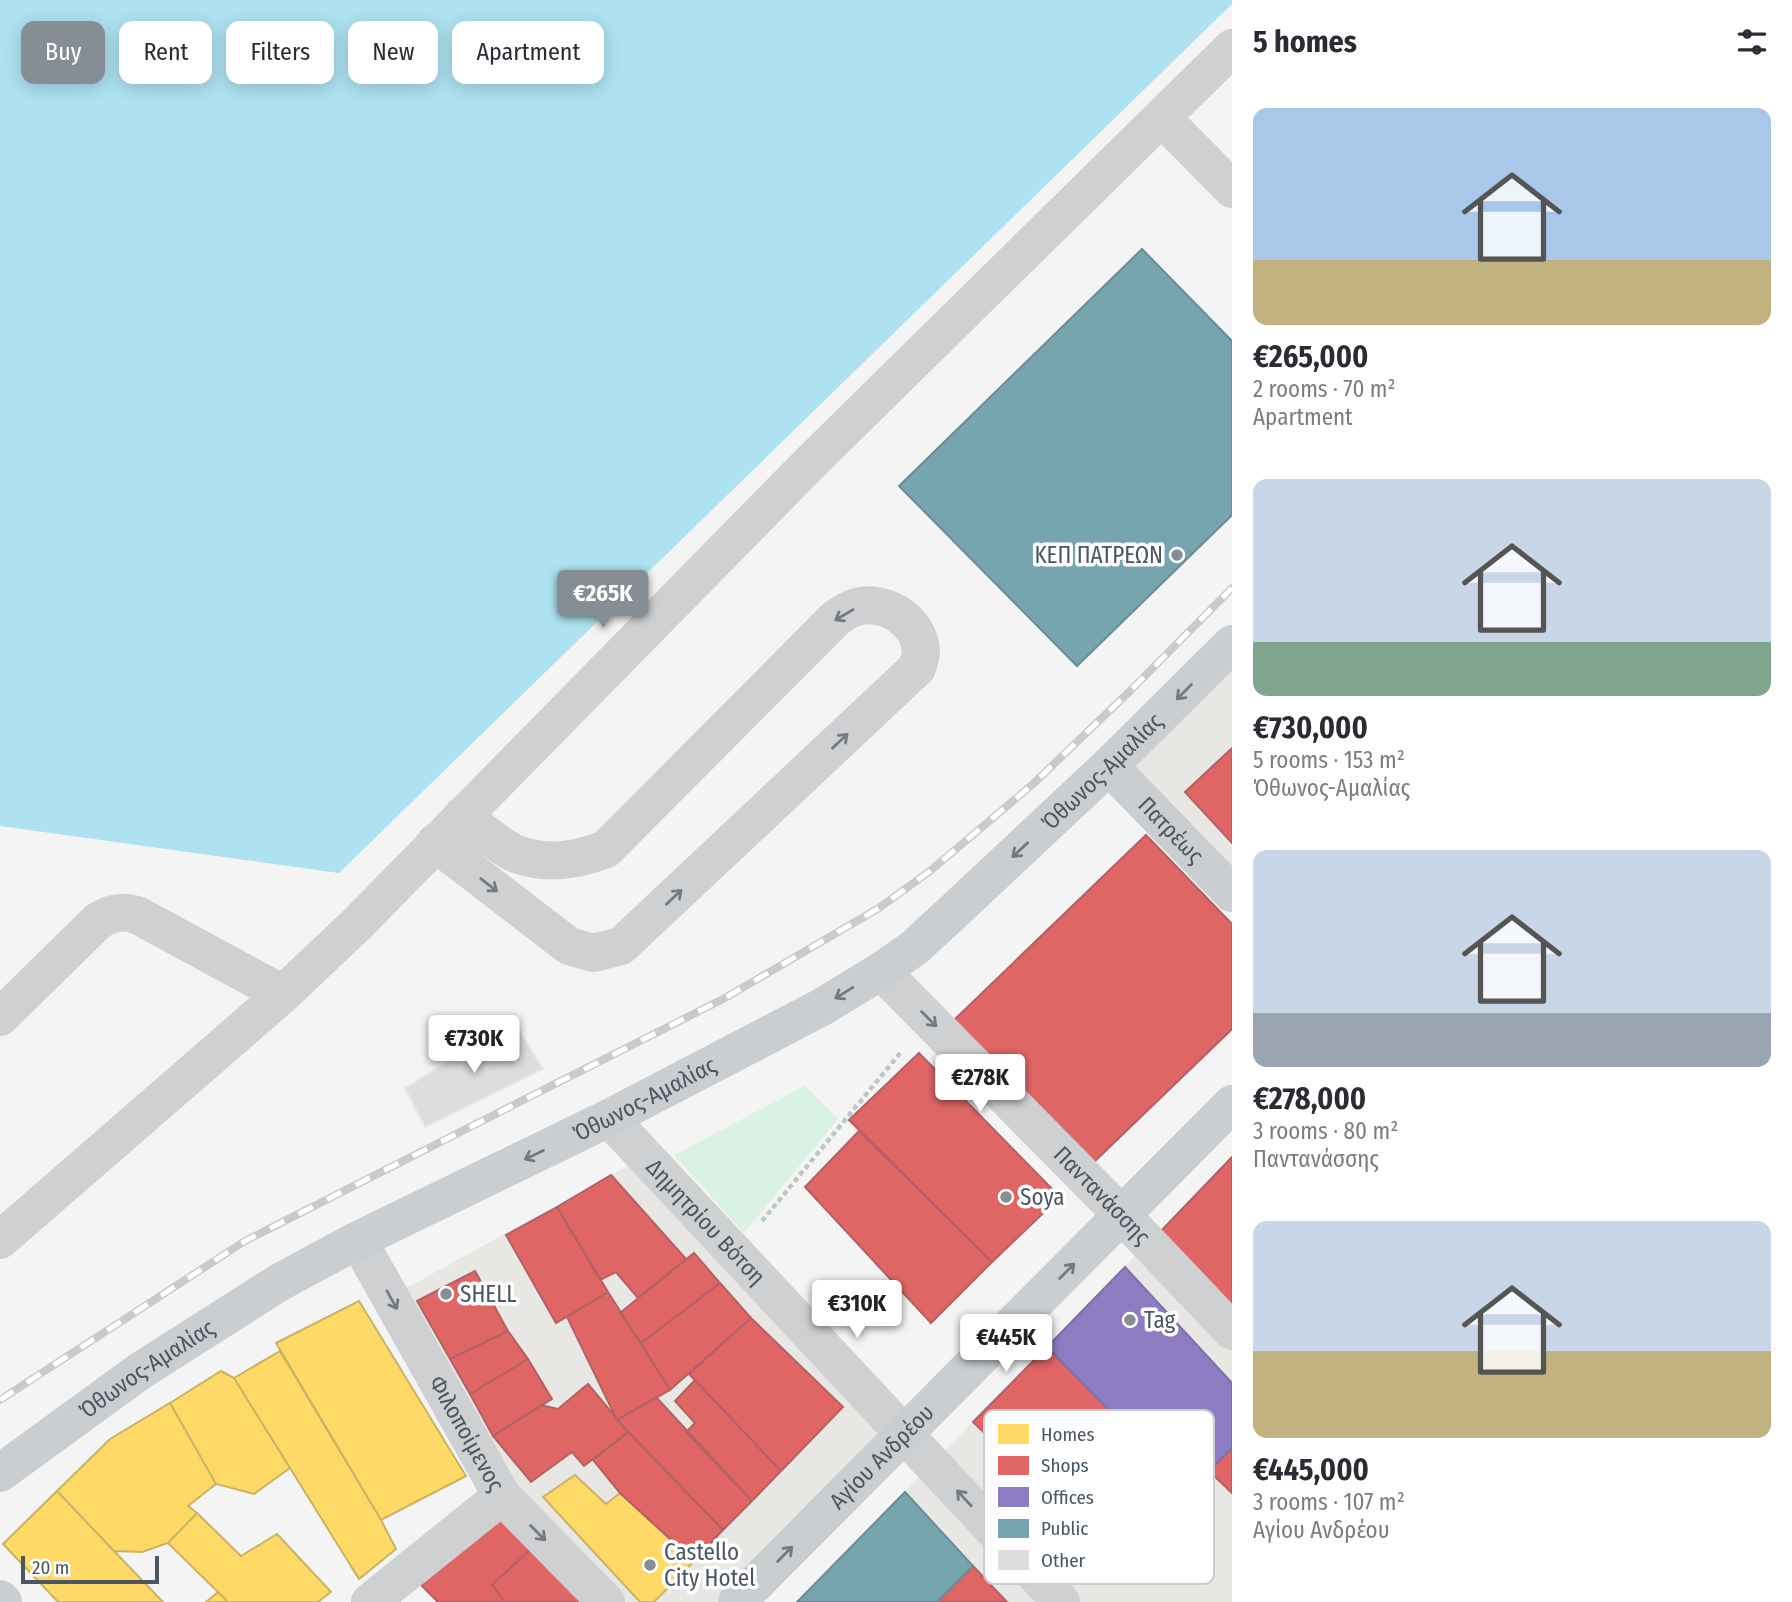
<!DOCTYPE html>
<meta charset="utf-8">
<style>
body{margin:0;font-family:"Fira Sans Condensed",sans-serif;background:#f7f7f7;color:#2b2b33;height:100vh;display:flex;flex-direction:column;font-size:26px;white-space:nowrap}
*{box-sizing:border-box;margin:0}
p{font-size:23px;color:#7c7c81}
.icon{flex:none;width:38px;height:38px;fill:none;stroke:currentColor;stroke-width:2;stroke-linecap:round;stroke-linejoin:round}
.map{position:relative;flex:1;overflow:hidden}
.details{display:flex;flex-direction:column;background:#fff;width:560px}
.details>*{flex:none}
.hud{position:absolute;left:21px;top:21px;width:665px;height:63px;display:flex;gap:14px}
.scale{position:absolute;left:21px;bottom:18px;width:138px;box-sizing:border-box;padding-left:7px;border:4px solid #4a5661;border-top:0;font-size:19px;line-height:24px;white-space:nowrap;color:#4a5661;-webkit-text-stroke:5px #fff;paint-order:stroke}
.price{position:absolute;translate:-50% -60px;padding:0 16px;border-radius:7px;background:#fff;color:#222;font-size:23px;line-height:46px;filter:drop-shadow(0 2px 4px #0008)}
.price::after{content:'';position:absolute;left:50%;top:42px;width:21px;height:16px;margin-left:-10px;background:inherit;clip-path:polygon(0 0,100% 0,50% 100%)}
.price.active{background:#868d94;color:#fff}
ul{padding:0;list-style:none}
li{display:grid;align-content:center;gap:14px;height:371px;padding:0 21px}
li span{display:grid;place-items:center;height:217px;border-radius:14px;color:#555}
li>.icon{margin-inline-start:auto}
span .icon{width:126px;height:126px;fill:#fffc;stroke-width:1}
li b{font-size:30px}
h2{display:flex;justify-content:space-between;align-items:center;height:84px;padding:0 21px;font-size:30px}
.chip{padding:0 24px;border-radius:14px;background:#fff;box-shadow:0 4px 18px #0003;font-size:24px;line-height:63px}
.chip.active{background:#868d94;color:#fff}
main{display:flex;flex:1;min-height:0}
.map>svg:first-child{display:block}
</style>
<main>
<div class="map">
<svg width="1232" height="1602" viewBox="0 0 1232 1602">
<rect width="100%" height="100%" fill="#f4f4f4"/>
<path fill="#e8e7e3" d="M1232,644V893L1109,766Z
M1232,1157V1602H797L955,1440Z
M641,1159L900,1438L737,1602H606L502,1496L390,1297Z"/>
<path fill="#d9f2e3" d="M805,1086L838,1119L744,1233L674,1155Z"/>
<path fill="#aee2f0" d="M0,0H1232V4L339,873L0,826Z"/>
<path fill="#ffd966" stroke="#c9b264" stroke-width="2" d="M359,1301L466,1476L381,1520L276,1343Z
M280,1351L381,1520L396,1549L359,1579L234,1378Z
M221,1371L234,1378L290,1468L254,1494L216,1484L170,1403Z
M170,1403L216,1484L188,1506L197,1513L168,1543L142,1552L114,1551L57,1491L110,1439Z
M575,1475L606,1504L620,1493L694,1561L654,1602H640L543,1497Z
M57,1491L114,1551L163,1602H58L3,1544Z
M197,1513L241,1556L277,1534L331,1592L318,1602H228L168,1543Z
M218,1592L228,1602H206Z"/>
<path fill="#e06666" stroke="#b36164" stroke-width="2" d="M1232,748V843L1185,792Z
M1146,835L1232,924V1029L1094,1162L954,1020Z
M919,1053L1060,1197L992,1262L849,1120Z
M859,1131L992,1262L931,1323L805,1187Z
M1232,1157V1311L1159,1233Z
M611,1175L686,1259L638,1298L616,1272L600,1280L557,1207Z
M557,1207L608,1292L556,1323L506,1235Z
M694,1253L720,1283L641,1343L620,1313Z
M475,1271L508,1331L450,1359L417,1301Z
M720,1283L751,1318L670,1390L641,1343Z
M608,1292L670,1390L617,1420L567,1317Z
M751,1318L843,1407L781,1471L689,1374Z
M508,1331L528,1359L470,1394L450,1359Z
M1047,1347L1156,1457L1085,1530L973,1422Z
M528,1359L552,1399L493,1436L470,1394Z
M695,1380L781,1471L752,1501L686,1432L695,1423L675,1401Z
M588,1384L628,1432L584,1466L572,1452L531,1482L493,1436L541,1405L558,1409Z
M656,1397L752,1501L723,1530L617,1420Z
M628,1432L723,1530L694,1561L620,1493L593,1460Z
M1232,1448V1493L1209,1471Z
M497,1515L531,1549L492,1585L505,1602H438L419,1583Z
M531,1549L582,1602H505L492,1585Z
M973,1566L1007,1602H937Z"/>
<path fill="#8e7cc3" stroke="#7a71a6" stroke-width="2" d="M1125,1267L1232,1383V1448L1188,1490L1047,1347Z"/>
<path fill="#76a5af" stroke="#698d98" stroke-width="2" d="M1142,249L1232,341V515L1077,666L899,486Z
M905,1492L973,1566L937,1602H797Z"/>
<path fill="#ddddde" stroke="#e5e6e7" stroke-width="2" d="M514,1022L543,1069L425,1127L405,1088Z"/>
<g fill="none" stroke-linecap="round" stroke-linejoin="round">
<path stroke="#bcc7c4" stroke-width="4.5" stroke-dasharray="5 3.5" stroke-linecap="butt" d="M762,1221L901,1052"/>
<g stroke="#ced0d2" stroke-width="38">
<path d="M1162,118L1232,189"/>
<path d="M435,843L569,946L593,953L621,946L917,668C918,663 921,657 921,652C920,621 885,599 856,607C849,609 842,614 836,618L606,849C576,861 547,865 516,854C503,849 475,825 462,816"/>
<path id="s1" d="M881,971L1122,1215L1232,1331"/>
<path d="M0,1017L98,921C112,912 124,910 139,916L283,994"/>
<path id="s2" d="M609,1118L1061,1602"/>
<path d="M0,1240L283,994L357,924L810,463L1232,48"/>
<path id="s3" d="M358,1240L502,1496L606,1602"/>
<path d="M370,1602L502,1496"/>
</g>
<g stroke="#caced1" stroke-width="38">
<path id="s4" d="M1109,766L1232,893"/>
<path id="s5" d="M0,1473L140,1371L280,1282L358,1240L609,1118L822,1007L881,971L914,948L953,912L1109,766L1232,644"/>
<path d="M0,1599L3,1602"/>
<path id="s6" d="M737,1602L1232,1104"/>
</g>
<defs>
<path id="rail" d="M0,1400L245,1241L725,998L879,908L930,871L1033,784L1129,692L1232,588"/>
</defs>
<use href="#rail" stroke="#c9cacc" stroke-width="8"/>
<use href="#rail" stroke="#fff" stroke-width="5" stroke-dasharray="16" stroke-linecap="butt"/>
</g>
<defs><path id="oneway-shaft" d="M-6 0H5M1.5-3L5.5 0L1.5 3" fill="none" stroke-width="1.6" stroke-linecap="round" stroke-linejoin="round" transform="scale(1.75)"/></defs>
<g stroke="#727b83">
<use href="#oneway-shaft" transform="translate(844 615) rotate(149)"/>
<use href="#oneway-shaft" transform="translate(840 741) rotate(-43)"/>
<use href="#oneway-shaft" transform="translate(489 885) rotate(38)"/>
<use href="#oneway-shaft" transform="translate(674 897) rotate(-43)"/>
<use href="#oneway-shaft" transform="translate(929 1019) rotate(45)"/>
<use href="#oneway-shaft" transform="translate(392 1300) rotate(61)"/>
<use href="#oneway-shaft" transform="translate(964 1498) rotate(-133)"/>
<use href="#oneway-shaft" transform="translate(538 1533) rotate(45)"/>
</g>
<g stroke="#707a83">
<use href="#oneway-shaft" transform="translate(1184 692) rotate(135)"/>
<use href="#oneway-shaft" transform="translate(1020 850) rotate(137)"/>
<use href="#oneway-shaft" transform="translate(844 993) rotate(148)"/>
<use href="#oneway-shaft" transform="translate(534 1155) rotate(154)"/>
<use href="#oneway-shaft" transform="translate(1067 1271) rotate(-45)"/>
<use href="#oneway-shaft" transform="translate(785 1554) rotate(-45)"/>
</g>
<g fill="#868d94" stroke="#fff" stroke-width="2.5">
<circle cx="1177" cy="555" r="7"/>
<circle cx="1006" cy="1197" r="7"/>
<circle cx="446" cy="1294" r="7"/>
<circle cx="1130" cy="1320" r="7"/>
<circle cx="650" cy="1565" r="7"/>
</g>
<g text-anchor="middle" stroke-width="7" stroke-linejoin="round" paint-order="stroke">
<g font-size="23" fill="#4a5661" stroke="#fff" text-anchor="start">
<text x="1163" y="563" text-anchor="end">ΚΕΠ ΠΑΤΡΕΩΝ</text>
<text x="1020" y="1205">Soya</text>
<text x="460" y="1302">SHELL</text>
<text x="1144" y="1328">Tag</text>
<text x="664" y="1560">Castello<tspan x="664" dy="26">City Hotel</tspan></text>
</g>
<g font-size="23" fill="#4a5661" stroke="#fff">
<text dy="8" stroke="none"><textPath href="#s5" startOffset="1314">Όθωνος-Αμαλίας</textPath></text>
<text dy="8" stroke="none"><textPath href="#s4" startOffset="89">Πατρέως</textPath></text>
<text dy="8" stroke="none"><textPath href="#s5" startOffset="747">Όθωνος-Αμαλίας</textPath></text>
<text dy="8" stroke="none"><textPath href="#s1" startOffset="315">Παντανάσσης</textPath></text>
<text dy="8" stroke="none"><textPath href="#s2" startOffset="142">Δημητρίου Βότση</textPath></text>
<text dy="8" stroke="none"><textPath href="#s5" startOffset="180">Όθωνος-Αμαλίας</textPath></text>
<text dy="8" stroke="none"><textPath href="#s3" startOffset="222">Φιλοποίμενος</textPath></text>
<text dy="8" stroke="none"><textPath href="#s6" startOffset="205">Αγίου Ανδρέου</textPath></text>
</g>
</g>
<rect x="984" y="1410" width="230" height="174" rx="10" fill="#fff" stroke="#c9ccd0" stroke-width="2"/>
<rect x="998" y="1424" width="31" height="20" fill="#ffd966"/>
<rect x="998" y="1456" width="31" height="19" fill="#e06666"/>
<rect x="998" y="1487" width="31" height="20" fill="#8e7cc3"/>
<rect x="998" y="1519" width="31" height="19" fill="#76a5af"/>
<rect x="998" y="1550" width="31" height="20" fill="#ddddde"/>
<g font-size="19" fill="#4a5661">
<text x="1041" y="1441">Homes</text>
<text x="1041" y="1472">Shops</text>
<text x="1041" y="1504">Offices</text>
<text x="1041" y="1535">Public</text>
<text x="1041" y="1567">Other</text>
</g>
</svg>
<div class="scale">20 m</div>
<b class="price active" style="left:603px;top:630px">€265K</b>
<b class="price" style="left:474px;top:1075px">€730K</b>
<b class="price" style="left:980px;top:1114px">€278K</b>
<b class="price" style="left:857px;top:1340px">€310K</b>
<b class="price" style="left:1006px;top:1374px">€445K</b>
<div class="hud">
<a class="chip active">Buy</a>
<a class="chip">Rent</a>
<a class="chip">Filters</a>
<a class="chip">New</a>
<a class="chip">Apartment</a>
</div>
</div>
<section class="details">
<h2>5 homes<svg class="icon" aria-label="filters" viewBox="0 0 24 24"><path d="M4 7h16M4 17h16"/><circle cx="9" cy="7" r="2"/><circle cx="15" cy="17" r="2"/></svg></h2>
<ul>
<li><span style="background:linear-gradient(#a9c7e8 70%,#c2b280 0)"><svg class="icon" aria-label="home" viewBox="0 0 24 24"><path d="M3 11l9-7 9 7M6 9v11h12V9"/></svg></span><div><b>€265,000</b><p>2 rooms · 70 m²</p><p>Apartment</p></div></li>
<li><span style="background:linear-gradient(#c9d6e8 75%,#7fa58c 0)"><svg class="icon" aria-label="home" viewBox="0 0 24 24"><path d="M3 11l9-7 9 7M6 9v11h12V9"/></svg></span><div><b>€730,000</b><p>5 rooms · 153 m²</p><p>Όθωνος-Αμαλίας</p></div></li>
<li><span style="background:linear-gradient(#c9d6e8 75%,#9aa5b1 0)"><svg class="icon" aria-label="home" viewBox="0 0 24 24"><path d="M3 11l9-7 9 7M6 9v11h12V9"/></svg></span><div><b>€278,000</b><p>3 rooms · 80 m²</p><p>Παντανάσσης</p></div></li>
<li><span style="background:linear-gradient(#c9d6e8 60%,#c2b280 0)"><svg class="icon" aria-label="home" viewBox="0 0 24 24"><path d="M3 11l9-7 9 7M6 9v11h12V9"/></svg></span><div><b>€445,000</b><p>3 rooms · 107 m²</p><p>Αγίου Ανδρέου</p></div></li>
</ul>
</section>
</main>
